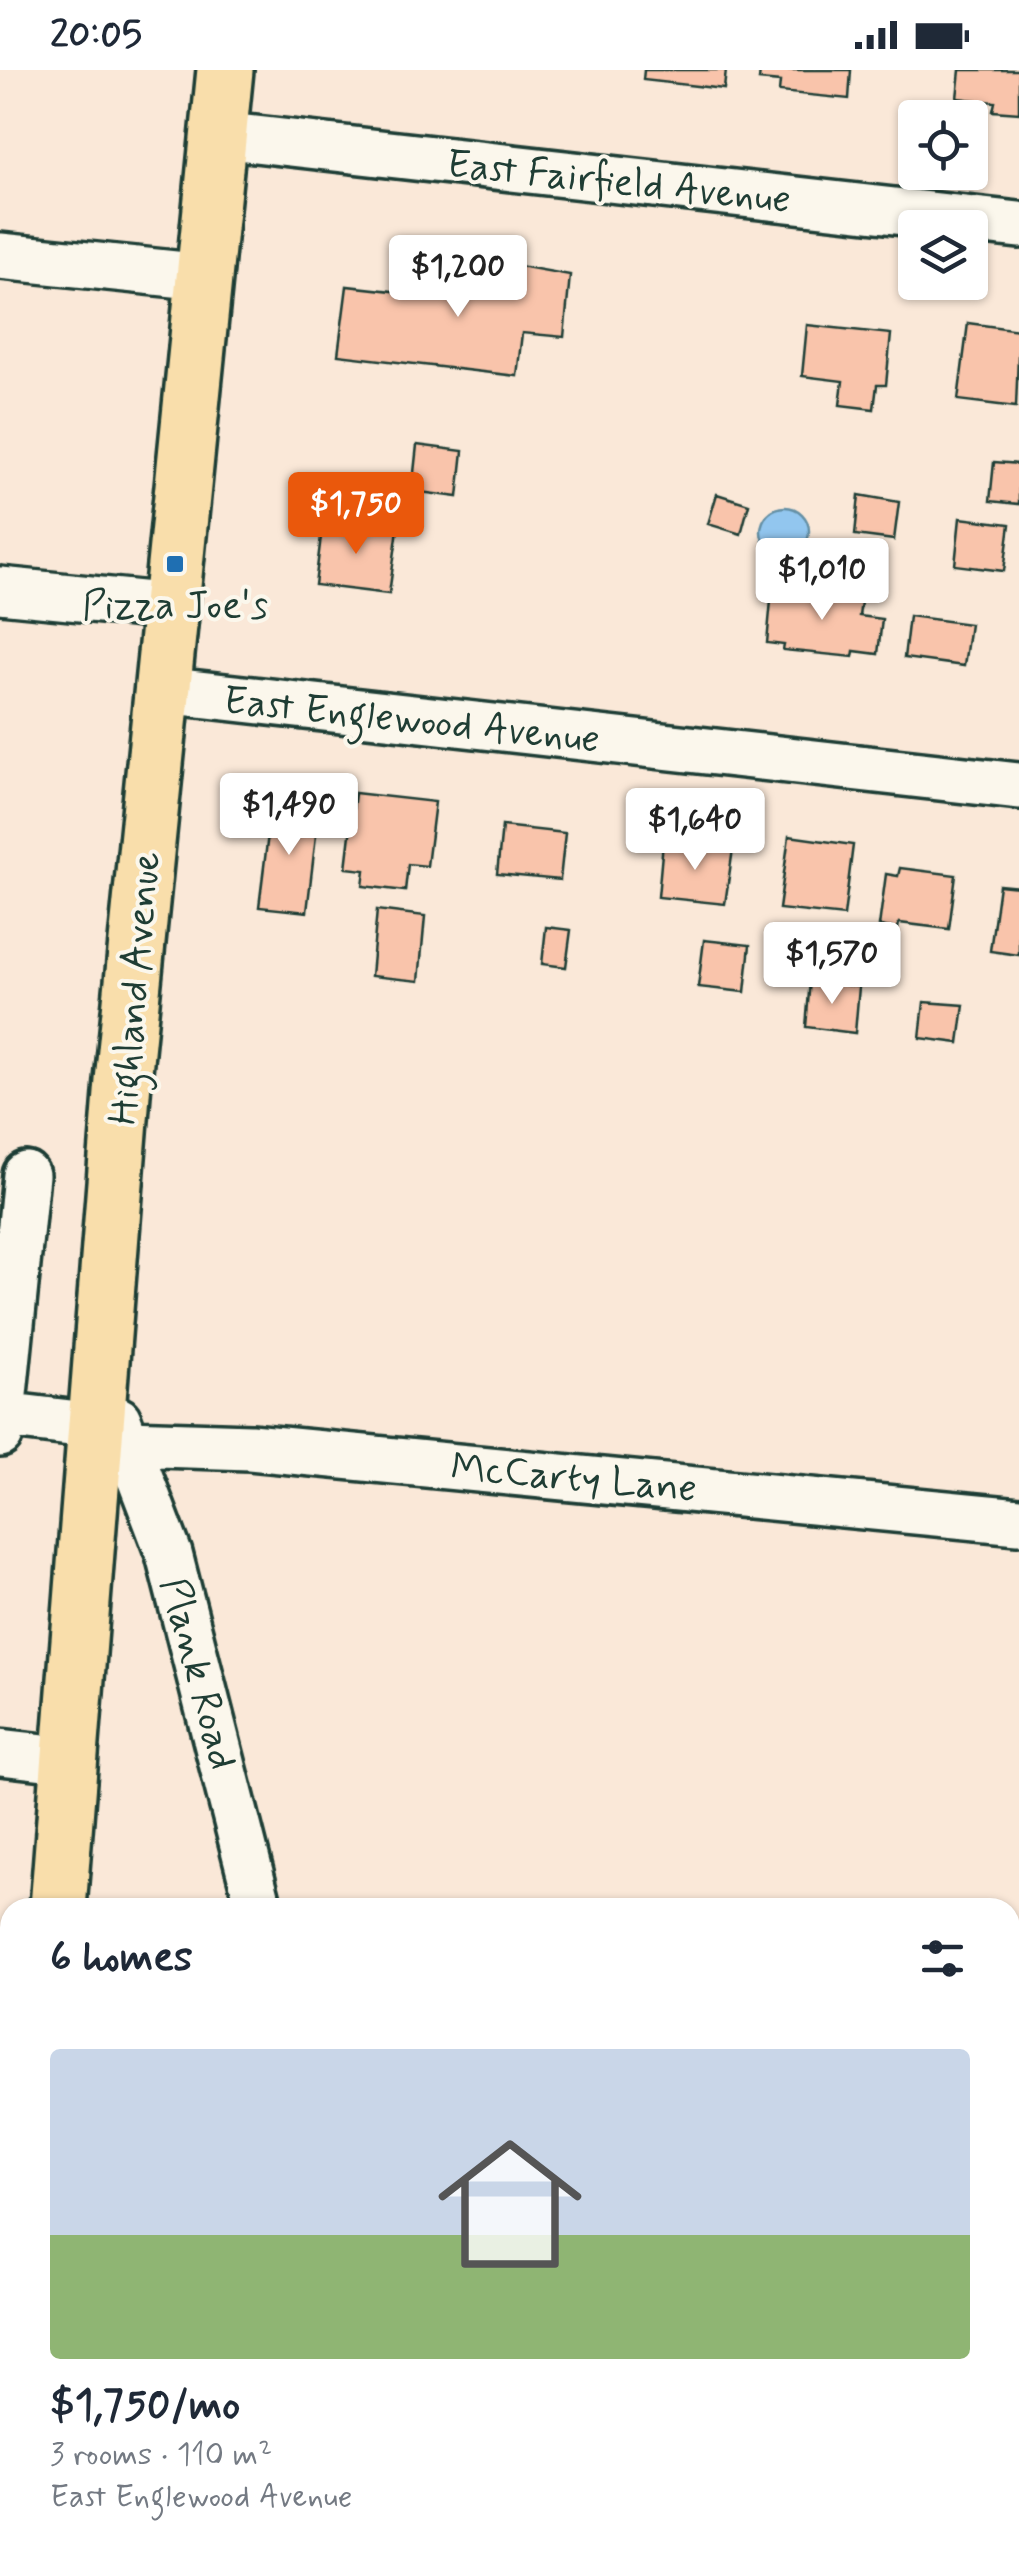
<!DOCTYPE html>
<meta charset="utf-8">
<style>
body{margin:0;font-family:Mynerve,sans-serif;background:#f6f6f7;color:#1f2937;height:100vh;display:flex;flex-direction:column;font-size:38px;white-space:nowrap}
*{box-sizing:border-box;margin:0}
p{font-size:32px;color:#747a83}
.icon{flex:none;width:55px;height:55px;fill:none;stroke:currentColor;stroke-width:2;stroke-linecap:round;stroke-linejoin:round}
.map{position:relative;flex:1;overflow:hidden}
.details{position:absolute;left:0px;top:1828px;width:1020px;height:672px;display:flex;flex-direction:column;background:#fff;border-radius:30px 30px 0 0;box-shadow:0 2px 8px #0004}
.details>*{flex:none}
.buttons{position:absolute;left:898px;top:30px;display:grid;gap:20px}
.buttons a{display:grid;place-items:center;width:90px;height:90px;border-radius:10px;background:#fff;box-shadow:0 2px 8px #0004;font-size:50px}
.price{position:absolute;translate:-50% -85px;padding:0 22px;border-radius:10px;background:#fff;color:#222;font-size:32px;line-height:65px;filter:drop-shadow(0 2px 5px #0008)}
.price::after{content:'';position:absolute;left:50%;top:60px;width:30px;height:22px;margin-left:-15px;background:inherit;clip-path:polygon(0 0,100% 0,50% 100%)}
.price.selected{background:#ea580c;color:#fff}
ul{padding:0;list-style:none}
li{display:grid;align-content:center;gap:20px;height:530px;padding:0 50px}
li span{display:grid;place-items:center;height:310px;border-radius:10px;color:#555}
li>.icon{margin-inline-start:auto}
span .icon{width:180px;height:180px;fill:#fffc;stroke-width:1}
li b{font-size:42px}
h2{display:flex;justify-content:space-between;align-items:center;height:120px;padding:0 50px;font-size:42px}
.status{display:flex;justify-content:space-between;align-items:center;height:70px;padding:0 50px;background:#fff;direction:ltr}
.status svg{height:28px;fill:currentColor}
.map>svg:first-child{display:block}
</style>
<div class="status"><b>20:05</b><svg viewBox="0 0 49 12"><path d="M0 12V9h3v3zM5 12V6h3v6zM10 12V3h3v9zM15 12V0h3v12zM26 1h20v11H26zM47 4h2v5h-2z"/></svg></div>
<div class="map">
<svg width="1019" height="2499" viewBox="0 0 1019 2499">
<rect width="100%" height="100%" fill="#fae8d8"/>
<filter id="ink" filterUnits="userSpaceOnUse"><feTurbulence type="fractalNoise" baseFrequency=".01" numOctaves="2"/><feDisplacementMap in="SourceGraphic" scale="20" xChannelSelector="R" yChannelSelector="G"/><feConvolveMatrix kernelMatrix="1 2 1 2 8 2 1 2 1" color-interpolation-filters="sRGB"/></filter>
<g filter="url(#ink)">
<path fill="#92c6ef" stroke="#648fa4" stroke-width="2.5" d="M761 461a24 24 0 1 1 48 0a24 24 0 1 1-48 0Z"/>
<path fill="#f9c4ab" stroke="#1f3d34" stroke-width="2.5" d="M644,0H726L724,19L643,10Z
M760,0H851L849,29L779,22L780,12L759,10Z
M960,0H1019V43L993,41L995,32L957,28Z
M474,188L570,205L564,267L522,263L517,306L338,285L347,216L455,228L457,209L471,210Z
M968,253L1019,260L1016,337L958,330Z
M807,255L891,264L886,315H877L874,339L840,335L843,311L802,306Z
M417,375L463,381L458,427L412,421Z
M994,392L1019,394V434L990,431Z
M717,424L749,434L741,464L708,454Z
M859,425L899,432L894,470L855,465Z
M960,448L1010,454L1004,501L955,495Z
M323,450L398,459L389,524L315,515Z
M790,515L862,525L859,546L882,549L878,584L854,581L853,587L783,580L784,575L767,573L772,520L789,522Z
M909,546L970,554L964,596L904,588Z
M355,723L435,732L427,796L408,794L405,821L363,816L365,800L346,798Z
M272,732L319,740L307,842L259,837Z
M502,756L565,763L560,810L497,804Z
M789,766L853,775L844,846L779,839Z
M663,772L733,779L725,834L658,827Z
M900,798L956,805L949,859L899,853L898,859L879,856L886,804L898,806Z
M999,815L1019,817V885L990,881Z
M377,840L425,846L419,911L371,906Z
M546,857L571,860L566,897L542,894Z
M704,870L750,875L745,922L698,917Z
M810,910L859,917L855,963L806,957Z
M924,932L964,935L959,973L920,968Z"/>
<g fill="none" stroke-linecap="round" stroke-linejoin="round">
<defs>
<path id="minor" d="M219,65L1019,155
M0,186L204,207
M0,520L171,537
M163,620L1019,716
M2,1345L96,1356
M118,1350L169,1484L259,1838
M0,1364L26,1105
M128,1373L250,1377L1019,1451
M0,1682L71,1690
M440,2490L443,2499"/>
<path id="major" d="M58,1838L123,1011L225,0
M0,2168L10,2118"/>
</defs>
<use href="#minor" stroke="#1f3d34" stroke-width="52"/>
<use href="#major" stroke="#1f3d34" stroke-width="62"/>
<use href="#minor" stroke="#fbf7ec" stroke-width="45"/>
<use href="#major" stroke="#f9deab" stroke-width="55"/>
</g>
</g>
<rect fill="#1f6fb2" stroke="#fbf7ec" stroke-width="4" x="165" y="484" width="20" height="20" rx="5"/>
<g text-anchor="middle" stroke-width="8" stroke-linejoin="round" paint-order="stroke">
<g font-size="40" fill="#1f3d34" stroke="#fbf7ec">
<text transform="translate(619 110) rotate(6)" y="14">East Fairfield Avenue</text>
<text transform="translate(412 648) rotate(6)" y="14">East Englewood Avenue</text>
<text transform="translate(133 918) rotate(-85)" y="14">Highland Avenue</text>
<text transform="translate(574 1406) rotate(5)" y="14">McCarty Lane</text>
<text transform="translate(200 1603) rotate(75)" y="14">Plank Road</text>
</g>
<g font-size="40" fill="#1f3d34" stroke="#fbf7ec">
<text x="175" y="548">Pizza Joe's</text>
</g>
</g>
</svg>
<div class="buttons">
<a><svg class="icon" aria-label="locate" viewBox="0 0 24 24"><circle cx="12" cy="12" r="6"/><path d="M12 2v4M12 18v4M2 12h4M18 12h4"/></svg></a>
<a><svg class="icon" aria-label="layers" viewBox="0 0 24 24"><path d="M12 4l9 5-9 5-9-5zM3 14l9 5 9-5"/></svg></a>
</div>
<b class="price" style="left:458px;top:250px">$1,200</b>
<b class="price selected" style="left:356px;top:487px">$1,750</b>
<b class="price" style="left:822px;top:553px">$1,010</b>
<b class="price" style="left:289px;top:788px">$1,490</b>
<b class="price" style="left:695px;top:803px">$1,640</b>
<b class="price" style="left:832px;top:937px">$1,570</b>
<section class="details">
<h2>6 homes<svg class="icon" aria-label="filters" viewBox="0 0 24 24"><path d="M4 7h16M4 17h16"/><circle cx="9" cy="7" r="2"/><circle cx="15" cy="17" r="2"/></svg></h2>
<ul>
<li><span style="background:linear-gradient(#c9d6e8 60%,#8fb573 0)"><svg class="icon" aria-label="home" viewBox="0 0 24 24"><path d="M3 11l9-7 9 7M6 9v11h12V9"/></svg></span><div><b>$1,750/mo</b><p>3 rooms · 110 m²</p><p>East Englewood Avenue</p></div></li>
</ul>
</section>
</div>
